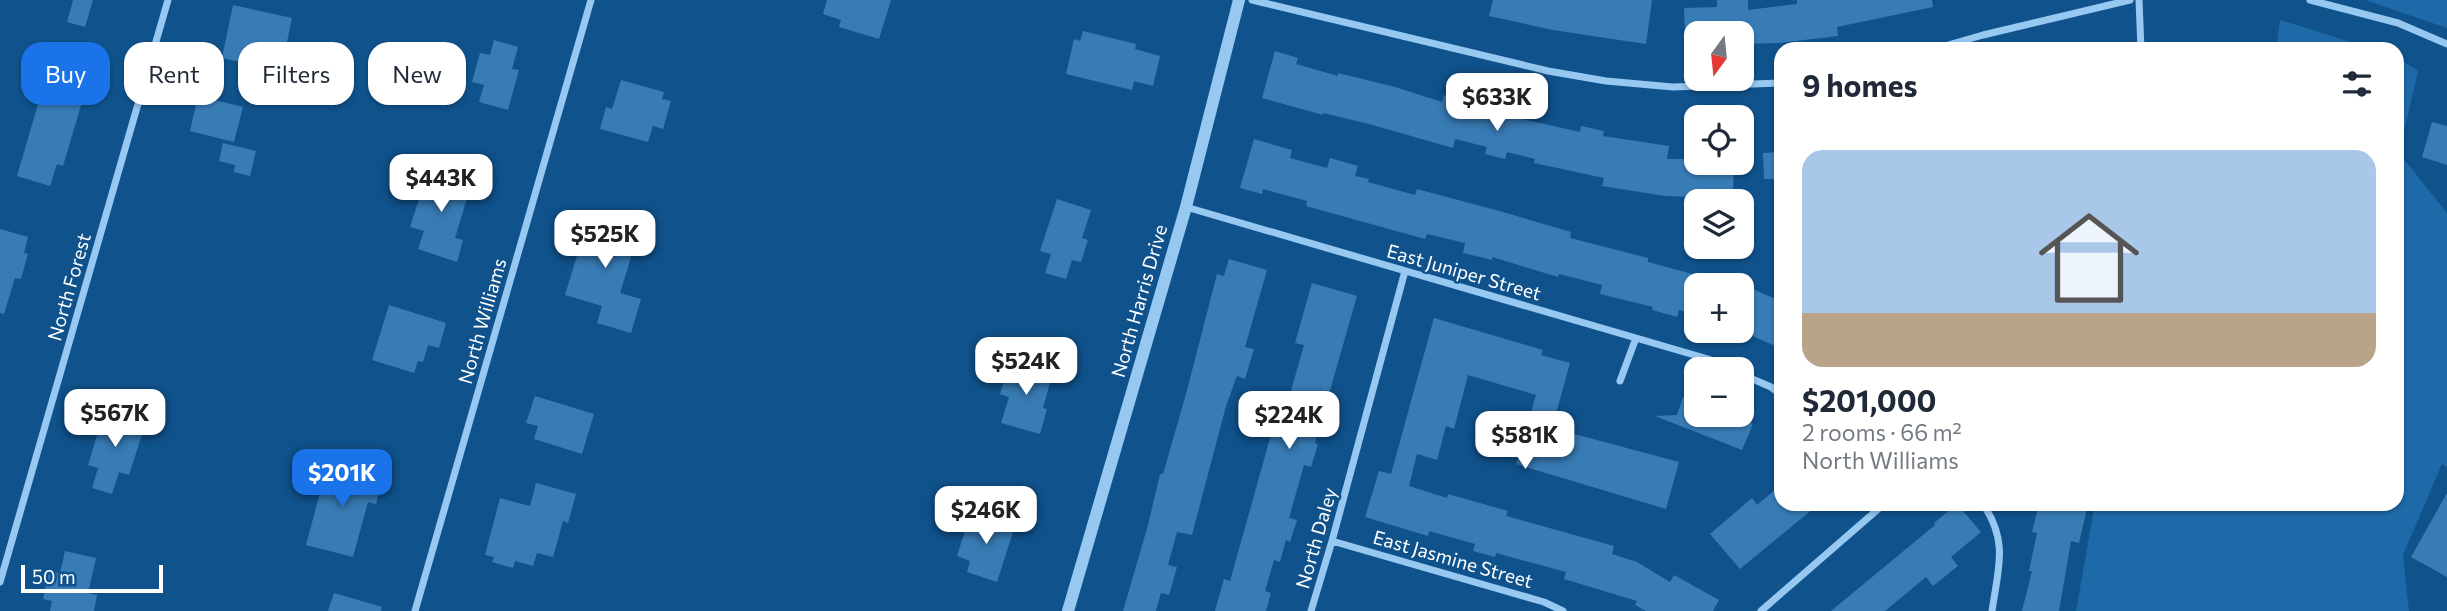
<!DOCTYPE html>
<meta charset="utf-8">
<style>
body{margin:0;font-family:Commissioner,sans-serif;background:#f2f2f3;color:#1f2937;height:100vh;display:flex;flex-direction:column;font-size:26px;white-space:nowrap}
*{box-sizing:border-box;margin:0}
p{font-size:23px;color:#747a83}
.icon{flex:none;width:38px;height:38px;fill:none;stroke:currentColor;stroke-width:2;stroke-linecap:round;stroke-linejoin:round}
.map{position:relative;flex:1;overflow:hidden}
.panel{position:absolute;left:1774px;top:42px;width:630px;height:469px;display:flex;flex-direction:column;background:#fff;border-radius:21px;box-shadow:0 2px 5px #0004}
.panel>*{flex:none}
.banner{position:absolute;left:21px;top:42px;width:665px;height:63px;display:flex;gap:14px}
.needle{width:46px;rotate:195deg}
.fabs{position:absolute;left:1684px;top:21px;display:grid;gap:14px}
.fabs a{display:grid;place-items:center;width:70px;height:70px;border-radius:14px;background:#fff;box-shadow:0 2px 5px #0004;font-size:35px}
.scale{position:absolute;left:21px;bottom:18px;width:142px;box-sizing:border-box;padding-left:7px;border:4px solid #fff;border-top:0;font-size:19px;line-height:24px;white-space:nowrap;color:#fff;-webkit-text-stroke:5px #10528c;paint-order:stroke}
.price{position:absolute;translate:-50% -60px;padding:0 16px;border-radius:14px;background:#fff;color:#222;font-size:23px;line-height:46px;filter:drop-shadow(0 2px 4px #0008)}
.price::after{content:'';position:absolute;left:50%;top:42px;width:21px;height:16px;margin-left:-10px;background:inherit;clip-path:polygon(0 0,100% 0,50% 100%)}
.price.active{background:#1a73e8;color:#fff}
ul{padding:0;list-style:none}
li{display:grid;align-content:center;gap:14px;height:371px;padding:0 28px}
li+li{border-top:2px solid #e0e1e3}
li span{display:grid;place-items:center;height:217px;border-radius:21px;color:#555}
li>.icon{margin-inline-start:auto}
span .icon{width:126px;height:126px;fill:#fffc;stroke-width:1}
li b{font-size:30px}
h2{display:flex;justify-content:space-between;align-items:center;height:84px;padding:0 28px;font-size:30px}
.pill{padding:0 24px;border-radius:21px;background:#fff;box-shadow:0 2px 5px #0004;font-size:24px;line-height:63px}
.pill.active{background:#1a73e8;color:#fff}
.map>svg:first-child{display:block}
</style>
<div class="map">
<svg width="2447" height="611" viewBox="0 0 2447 611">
<rect width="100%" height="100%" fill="#10528c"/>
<path fill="#1e6aa9" d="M2365,0H2447V28Z
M2280,20L2373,49H2276Z
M2398,58L2418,71L2399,153L2447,213V467L2442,464L2403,555L2409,611H2076L2094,509L2098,504H2398Z"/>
<path fill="#387cb6" d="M73,0H93L85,27L67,22Z
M827,0H891L879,39L839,27L841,20L823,14Z
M1493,0H1652L1646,44L1553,30L1489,16Z
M1717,0H1748V10L1797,4V0H1932L1933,7L1837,27L1838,36L1779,43L1741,44V33H1685L1684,8L1717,7Z
M233,5L292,18L281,71L222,58Z
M1083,31L1136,44L1135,49L1160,56L1153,86L1134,81L1132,90L1066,74L1074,39L1080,41Z
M494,40L518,47L512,69L519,70L508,110L479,102L484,85L472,82L480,53L490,55Z
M1275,51L1298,58L1296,64L1338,76V73L1395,87L1442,102L1444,95L1466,101L1465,105L1540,123L1580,132L1581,126L1604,131L1603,136L1669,146L1667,159H1696V163H1734L1733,198L1665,196L1602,186L1604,178L1534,163L1535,159L1507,152L1505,159L1485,154L1487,147L1455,139L1453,148L1369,124L1323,113V115L1262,98Z
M45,80L85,92L63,166L57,164L50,186L17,176Z
M621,80L664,92L662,99L671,101L663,129L653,126L648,142L600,129L606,107L612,109Z
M198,96L243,107L234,142L190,131Z
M2432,122L2447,126V165L2422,157Z
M1254,139L1292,150L1290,158L1327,168L1330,158L1358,166L1355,176L1369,179L1368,182L1415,195L1417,189L1503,212L1571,232L1570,238L1648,258V262L1696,275V315L1679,310L1677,317L1652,310L1653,307L1600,294L1602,285L1559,274L1558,277L1492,257V260L1463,253L1465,243L1427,234L1425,239L1306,206L1307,201L1263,189L1262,194L1240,188Z
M223,143L256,151L250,176L234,172L235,165L219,161Z
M1782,152V179H1764L1763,153Z
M429,168L472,182L455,238L463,240L457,262L418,249L424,231L410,227Z
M1057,199L1091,210L1082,238L1088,240L1081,262L1072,260L1066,279L1045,273L1051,254L1040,251Z
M585,211L640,228L620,293L641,299L631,333L597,323L602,306L565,295L580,246L575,244Z
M0,229L28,237L24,253L28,254L21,279L15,278L4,314L0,313Z
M1229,259L1267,270L1245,347L1254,349L1245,379L1237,376L1226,406L1192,535L1177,532L1168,565L1177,567L1169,595L1161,593L1156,611H1123L1148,525L1160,474H1163L1186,394L1217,274L1224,276Z
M1312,283L1357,296L1315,443L1318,444L1311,467L1304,465L1289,518L1297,520L1290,542L1286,540L1280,562L1274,560L1265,591L1271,593L1266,611H1215L1224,579L1230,581L1272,431L1279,433L1304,345L1295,343Z
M1746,286L1782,302V349L1741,331V296Z
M389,305L446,323L439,348L428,345L423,362L418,361L414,373L372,360Z
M1434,318L1543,350L1541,355L1570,363L1552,428L1679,462L1666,509L1516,464L1536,395L1468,375L1454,429L1446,426L1437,460L1417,454L1409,486L1447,498L1448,494L1508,511L1506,516L1614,546L1612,554L1637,562L1670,582L1674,575L1719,600L1713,611H1646L1635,605L1637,601L1564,579L1566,572L1496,553L1495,557L1473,551L1475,544L1429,531L1428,536L1365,517L1379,471L1391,474Z
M1018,362L1053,372L1043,408L1047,409L1040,434L1001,423L1009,397L1000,394L1009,363L1017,365Z
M535,396L594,414L582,454L534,439L538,426L526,423Z
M1683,397L1696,402V415H1730L1753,424L1742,450L1655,416L1677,415Z
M105,409L146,422L129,475L119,472L112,494L92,488L98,468L88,465Z
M340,460L368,468L365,477L382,482L376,504L368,502L353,557L306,545L326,470L337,473Z
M536,483L576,494L568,523L563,521L553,557L537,553L533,566L515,561L513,568L492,562L494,557L485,555L500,498L530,506Z
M1782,484V504H1819L1740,569L1710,534L1752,498L1757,505Z
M2447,493V577L2411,557Z
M1957,504L1981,532L1951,557L1958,566L1933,586L1926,577L1885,611H1831L1935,525L1934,523Z
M2039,504H2088L2079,543L2071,541L2059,611H2022L2032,571H2029L2037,533L2032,532Z
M971,512L1015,526L997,582L967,572L970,561L957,556Z
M65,551L96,558L88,593L97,595L94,611H50L52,601L43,599L49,571L60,573Z
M334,593L382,607L381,611H328Z"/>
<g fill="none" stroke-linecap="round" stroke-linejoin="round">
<path stroke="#96c8f2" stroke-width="7" d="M1252,0L1548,71L1606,81L1673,87L1782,83
M2139,0L2141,49
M2310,0L2398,23L2447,44
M1934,49L1983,35L2130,0
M1186,207L1708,359L1731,369
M1741,374L1771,387L1782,396
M1620,381L1636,338
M1983,504C2009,542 1998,569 1992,611
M1332,541L1544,602L1563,611
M0,582L168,0
M415,611L591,0
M1311,611L1332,541L1405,271
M1761,611L1884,504"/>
<path stroke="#96c8f2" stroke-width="12" d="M1068,611L1186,207L1239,0"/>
</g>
<g text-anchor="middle" stroke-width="5" stroke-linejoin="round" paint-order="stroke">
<g font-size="19" fill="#fff" stroke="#10528c">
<text transform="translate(1464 272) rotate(16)" y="7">East Juniper Street</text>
<text transform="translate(69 287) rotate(-74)" y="7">North Forest</text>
<text transform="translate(1139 301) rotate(-74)" y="7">North Harris Drive</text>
<text transform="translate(482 321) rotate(-74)" y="7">North Williams</text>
<text transform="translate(1316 538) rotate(-74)" y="7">North Daley</text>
<text transform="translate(1453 559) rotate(16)" y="7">East Jasmine Street</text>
</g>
</g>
</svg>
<div class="fabs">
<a><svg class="needle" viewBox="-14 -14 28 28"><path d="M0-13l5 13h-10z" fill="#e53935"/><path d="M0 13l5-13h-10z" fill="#747a83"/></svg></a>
<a><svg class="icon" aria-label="locate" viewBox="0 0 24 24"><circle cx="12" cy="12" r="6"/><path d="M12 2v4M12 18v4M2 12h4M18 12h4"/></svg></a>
<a><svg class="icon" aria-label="layers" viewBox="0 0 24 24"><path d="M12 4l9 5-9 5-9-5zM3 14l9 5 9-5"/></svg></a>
<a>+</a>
<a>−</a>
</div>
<div class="scale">50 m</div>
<b class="price" style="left:1497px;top:133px">$633K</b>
<b class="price" style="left:441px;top:214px">$443K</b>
<b class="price" style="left:605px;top:270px">$525K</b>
<b class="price" style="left:1026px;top:397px">$524K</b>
<b class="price" style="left:115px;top:449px">$567K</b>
<b class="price" style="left:1289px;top:451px">$224K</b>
<b class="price" style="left:1525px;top:471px">$581K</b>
<b class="price active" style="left:342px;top:509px">$201K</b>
<b class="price" style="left:986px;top:546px">$246K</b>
<div class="banner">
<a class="pill active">Buy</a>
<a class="pill">Rent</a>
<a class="pill">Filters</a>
<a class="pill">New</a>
</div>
<section class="panel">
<h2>9 homes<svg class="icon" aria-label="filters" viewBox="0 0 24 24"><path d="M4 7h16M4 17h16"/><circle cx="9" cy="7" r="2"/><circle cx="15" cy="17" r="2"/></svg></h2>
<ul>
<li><span style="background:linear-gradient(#a9c7e8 75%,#b9a48a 0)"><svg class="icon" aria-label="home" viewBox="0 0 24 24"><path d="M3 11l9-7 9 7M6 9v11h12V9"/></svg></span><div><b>$201,000</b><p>2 rooms · 66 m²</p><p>North Williams</p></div></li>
</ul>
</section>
</div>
